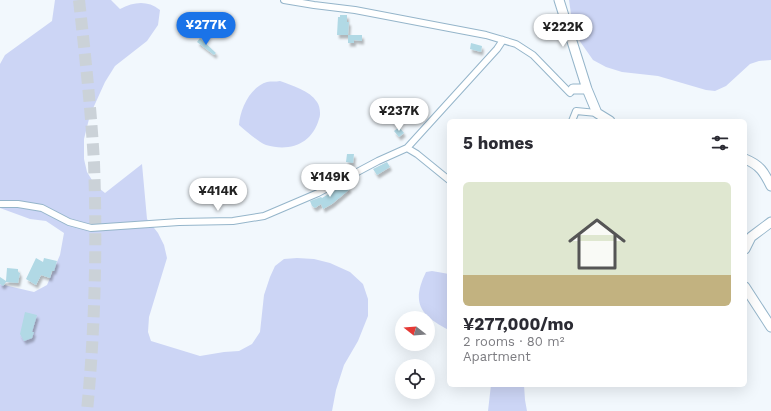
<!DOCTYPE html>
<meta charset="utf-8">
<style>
body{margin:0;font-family:"Work Sans",sans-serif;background:#f2f2f3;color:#2b2b33;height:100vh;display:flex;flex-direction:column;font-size:15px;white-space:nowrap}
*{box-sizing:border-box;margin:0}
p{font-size:13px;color:#7c7c81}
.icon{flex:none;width:22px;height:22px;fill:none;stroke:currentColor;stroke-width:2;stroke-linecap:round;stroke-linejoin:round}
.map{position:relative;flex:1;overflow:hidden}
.side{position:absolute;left:447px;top:119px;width:300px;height:268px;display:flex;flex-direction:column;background:#fff;border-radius:6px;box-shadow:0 4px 16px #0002}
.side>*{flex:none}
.needle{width:26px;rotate:287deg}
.buttons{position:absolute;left:395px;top:311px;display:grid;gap:8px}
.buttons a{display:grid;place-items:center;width:40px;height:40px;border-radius:50%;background:#fff;box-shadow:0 4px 16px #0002;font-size:20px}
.price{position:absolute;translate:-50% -34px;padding:0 9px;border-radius:14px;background:#fff;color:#222;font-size:13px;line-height:26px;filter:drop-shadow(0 1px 2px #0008)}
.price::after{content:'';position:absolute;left:50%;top:24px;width:12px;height:9px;margin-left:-6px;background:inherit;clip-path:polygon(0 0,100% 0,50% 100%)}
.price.active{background:#1a73e8;color:#fff}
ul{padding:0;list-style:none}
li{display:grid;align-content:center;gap:8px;height:212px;padding:0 16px}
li+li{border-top:1px solid #e1e1e2}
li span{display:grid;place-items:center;height:124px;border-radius:6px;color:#555}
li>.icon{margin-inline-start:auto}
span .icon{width:72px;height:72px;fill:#fffc;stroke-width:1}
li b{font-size:17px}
h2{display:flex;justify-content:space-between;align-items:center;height:48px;padding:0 16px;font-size:17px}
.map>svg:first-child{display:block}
</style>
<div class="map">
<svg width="771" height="411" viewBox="0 0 771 411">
<defs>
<filter id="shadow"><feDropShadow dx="2" dy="3.5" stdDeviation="1" flood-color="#0004"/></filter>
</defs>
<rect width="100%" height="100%" fill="#f2f8fd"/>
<path fill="#ccd5f5" d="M55,0H111L120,9C134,2 147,0 160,10L158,25L147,41L115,66L105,82L90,115L84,139V159L87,172L95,185L105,193L142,164L147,219L158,233L164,245L167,258L149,317L148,332L151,341L200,356L224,352L239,351L252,344L260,332L264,295L270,277L275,266L284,259L297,258L314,259L330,263L350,272L363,284L368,299V316L358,341L344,365L336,390L332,411H0V284L34,292L47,285L60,255L64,233L46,221L30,219L0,208V64L5,55L52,21Z
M569,0H771V60L759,61L750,64L726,86L715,91L706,90L658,76L622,72L606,67L593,60L579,40L572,21Z
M280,81C293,86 309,90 317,102C320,106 321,115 319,119C312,144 290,152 266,145C258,142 246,131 239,125C240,109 250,87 267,82C271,81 276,82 280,81Z
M432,271L449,274V330C420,315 411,303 426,272Z
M491,385H524L525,400L527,411H488Z"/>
<path fill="#b1d9e5" filter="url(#shadow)" d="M340,15H347V22H349L348,35H362V41L354,40V43H348V35H337L338,17H340Z
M200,38L216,53L214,55L197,42Z
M471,43L482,46L481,52L470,49Z
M399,127L404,133L399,137L394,131Z
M347,154H354L353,163L346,162Z
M387,162L390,167L377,175L373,169Z
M345,184L350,189L332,204L323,209L321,204L315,208L312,206L310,201L321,197L322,198Z
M36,258L43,262L44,258L57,261L54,271H52L50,278L41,275L36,285L26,279Z
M7,268L18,269V272L20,273L18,283L6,282L3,286L0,284V277L6,281Z
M25,312L37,315L32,332H34L32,338L24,341L20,334Z"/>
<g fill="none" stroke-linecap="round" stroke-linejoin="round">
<path stroke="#cbd2d8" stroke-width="12" stroke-dasharray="12 6" stroke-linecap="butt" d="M79,0C85,54 91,109 94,163C97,245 95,329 87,411"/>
<defs>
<path id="street" d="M284,0L314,5L355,10L423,23L486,35L516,44L533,55L570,93L573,89
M572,121L576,111L597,113
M407,148L417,154L449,180
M0,204H18L42,208L69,222L91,228L179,222L233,221L264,216L318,193L378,161L407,148L497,49L503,40"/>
<path id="secondary" d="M559,0L587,89L597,113L610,121
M573,89H587
M745,159C760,165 764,172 771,186
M745,249L751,237L771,222
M745,287L771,327"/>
</defs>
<use href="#street" stroke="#95b5ca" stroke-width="8"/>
<use href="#secondary" stroke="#95b5ca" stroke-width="11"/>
<use href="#street" stroke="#fff" stroke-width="6"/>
<use href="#secondary" stroke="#fff" stroke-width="9"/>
</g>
</svg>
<div class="buttons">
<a><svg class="needle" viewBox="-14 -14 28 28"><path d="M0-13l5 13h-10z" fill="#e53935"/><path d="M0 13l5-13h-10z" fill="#7c7c81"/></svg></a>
<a><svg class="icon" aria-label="locate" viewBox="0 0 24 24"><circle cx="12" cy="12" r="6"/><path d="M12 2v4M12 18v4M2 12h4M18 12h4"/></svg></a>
</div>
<b class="price active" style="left:206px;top:46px">¥277K</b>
<b class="price" style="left:563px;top:48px">¥222K</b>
<b class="price" style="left:399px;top:132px">¥237K</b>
<b class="price" style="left:330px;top:198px">¥149K</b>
<b class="price" style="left:218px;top:212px">¥414K</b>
<section class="side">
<h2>5 homes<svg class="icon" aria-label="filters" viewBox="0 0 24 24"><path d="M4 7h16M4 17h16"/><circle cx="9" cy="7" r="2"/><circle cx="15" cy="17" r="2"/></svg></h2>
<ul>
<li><span style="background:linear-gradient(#dfe7d0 75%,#c2b280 0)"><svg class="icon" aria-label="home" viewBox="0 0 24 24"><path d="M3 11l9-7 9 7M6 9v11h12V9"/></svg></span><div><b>¥277,000/mo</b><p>2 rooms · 80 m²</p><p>Apartment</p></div></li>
</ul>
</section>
</div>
